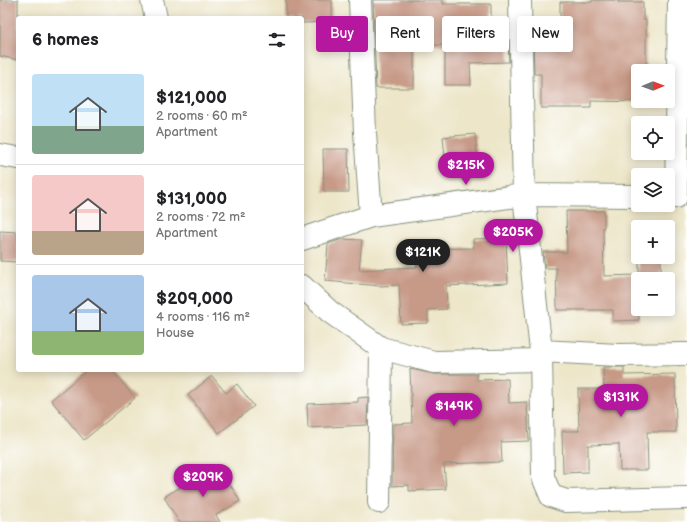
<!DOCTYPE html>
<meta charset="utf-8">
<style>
body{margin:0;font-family:"Balsamiq Sans",sans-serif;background:#f2f2f2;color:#202124;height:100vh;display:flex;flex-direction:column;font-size:15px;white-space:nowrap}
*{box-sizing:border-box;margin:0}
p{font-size:13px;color:#757577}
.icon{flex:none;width:22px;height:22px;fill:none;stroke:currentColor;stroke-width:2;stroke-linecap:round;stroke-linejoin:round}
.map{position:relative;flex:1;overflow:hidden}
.side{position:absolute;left:16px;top:16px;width:288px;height:356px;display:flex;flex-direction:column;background:#fff;border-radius:4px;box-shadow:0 2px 10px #0003}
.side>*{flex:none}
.guide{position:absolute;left:316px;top:16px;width:311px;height:36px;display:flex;gap:8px}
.needle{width:26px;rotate:89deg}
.tools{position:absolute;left:631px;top:64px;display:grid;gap:8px}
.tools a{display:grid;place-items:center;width:44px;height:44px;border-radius:4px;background:#fff;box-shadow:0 2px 10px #0003;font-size:20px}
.price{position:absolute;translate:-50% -34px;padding:0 9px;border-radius:14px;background:#b5179e;color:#fff;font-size:13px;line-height:26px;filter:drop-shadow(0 1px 2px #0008)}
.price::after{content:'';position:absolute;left:50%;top:24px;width:12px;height:9px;margin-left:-6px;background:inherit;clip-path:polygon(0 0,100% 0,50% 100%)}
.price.on{background:#222;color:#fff}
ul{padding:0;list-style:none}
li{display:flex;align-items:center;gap:12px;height:100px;padding:0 16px}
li+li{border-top:1px solid #e0e0e0}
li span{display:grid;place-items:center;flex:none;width:112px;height:80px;border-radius:4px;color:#555}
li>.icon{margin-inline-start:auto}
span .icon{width:48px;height:48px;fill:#fffc;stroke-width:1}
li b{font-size:17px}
h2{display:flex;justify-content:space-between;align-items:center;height:48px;padding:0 16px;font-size:17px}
.chip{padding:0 14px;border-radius:4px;background:#fff;box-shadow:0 2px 10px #0003;font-size:14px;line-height:36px}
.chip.on{background:#b5179e;color:#fff}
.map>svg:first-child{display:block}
</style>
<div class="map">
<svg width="687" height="522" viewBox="0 0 687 522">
<rect width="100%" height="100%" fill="#fff"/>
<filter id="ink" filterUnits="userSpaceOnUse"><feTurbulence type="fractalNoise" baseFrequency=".025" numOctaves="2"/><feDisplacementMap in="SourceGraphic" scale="8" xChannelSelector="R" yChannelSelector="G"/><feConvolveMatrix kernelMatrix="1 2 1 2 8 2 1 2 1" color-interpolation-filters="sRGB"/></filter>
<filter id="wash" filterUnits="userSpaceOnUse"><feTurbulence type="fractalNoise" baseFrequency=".012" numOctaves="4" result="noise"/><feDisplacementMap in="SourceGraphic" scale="16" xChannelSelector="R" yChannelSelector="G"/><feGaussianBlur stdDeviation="0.9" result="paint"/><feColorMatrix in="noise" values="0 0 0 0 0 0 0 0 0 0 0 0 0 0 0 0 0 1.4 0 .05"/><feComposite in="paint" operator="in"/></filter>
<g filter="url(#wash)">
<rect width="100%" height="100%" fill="#ede6c9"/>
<g id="blocks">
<path fill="#c79a87" d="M0,0H18V60L0,56Z
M286,0H332V22L302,23V18H286Z
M373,0H443V4H491V30L497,29L498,43H508L509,62L470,63L471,85H445V45H414V88H376Z
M592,0H618V2H643V20H646V71H638V101L645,102L591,101V108H541V74H534L533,43H560V2H592Z
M475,134L479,174L447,177L443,137Z
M323,149H348L349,192H324Z
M566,211H604V227H603L604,276L638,275L639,320L613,321V310H557L556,268H545L543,252H567Z
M0,231L18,232V262L0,261Z
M506,238L508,283L446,286L447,309L428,310V323L401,324L399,285L381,286L325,281L328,244L342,239L362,240L359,270L417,267L416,249L474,248L473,239Z
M639,257H661V279H639Z
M603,367H624V375L675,374L676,432H647L648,470H620L619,444L588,445V472L563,473L562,431H579L578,389H604Z
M410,369L434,374H477V380L508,379L509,403L527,402L529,441L501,442L502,462L444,464L446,489L409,491V485L392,486L393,424L412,423Z
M87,370H112L135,398L84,440L51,400Z
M212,376L226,393L237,384L254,406L219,433L188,395Z
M368,397L367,425L308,428L307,404L358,402V398Z
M219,466L240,501L216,515L220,522H179L164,497L194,479L195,480Z"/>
</g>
</g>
<g filter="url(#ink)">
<use href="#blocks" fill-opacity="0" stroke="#86927e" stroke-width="1"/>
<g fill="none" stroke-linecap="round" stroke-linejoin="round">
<defs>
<path id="minor" d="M152,0L156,18
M360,0L365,133L371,216
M520,0L524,195L541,351L543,477L551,496L566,501L687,498
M0,155L18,158
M676,197L679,0
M302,239L371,216L524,195L638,196
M302,286L330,312L381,348L434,362L541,360
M541,351L618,355L687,354
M379,502L381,348"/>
</defs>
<use href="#minor" stroke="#86927e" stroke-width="24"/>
<use href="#minor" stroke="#fff" stroke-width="22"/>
</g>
</g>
</svg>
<div class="tools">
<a><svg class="needle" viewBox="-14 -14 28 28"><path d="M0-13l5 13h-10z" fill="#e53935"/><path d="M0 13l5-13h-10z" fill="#757577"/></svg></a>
<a><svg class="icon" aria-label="locate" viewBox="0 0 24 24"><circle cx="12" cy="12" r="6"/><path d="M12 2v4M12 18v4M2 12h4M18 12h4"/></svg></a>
<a><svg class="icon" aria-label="layers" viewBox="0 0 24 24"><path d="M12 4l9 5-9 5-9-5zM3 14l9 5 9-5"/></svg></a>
<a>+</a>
<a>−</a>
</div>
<b class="price" style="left:466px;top:186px">$215K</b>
<b class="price" style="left:513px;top:253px">$205K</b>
<b class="price on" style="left:423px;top:273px">$121K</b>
<b class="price" style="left:621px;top:418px">$131K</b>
<b class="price" style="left:454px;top:427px">$149K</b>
<b class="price" style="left:203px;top:498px">$209K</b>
<div class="guide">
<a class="chip on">Buy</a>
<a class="chip">Rent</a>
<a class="chip">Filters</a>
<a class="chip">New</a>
</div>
<section class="side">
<h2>6 homes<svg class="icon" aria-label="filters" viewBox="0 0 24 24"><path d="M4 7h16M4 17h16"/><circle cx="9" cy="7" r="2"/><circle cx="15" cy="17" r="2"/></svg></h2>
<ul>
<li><span style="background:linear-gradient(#bfe0f5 65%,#7fa58c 0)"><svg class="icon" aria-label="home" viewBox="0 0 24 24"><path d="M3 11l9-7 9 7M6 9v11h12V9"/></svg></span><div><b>$121,000</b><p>2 rooms · 60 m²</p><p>Apartment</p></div></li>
<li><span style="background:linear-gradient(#f6c9c9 70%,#b9a48a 0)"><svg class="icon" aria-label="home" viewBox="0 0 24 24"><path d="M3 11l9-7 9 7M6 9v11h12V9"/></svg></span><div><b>$131,000</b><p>2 rooms · 72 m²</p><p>Apartment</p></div></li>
<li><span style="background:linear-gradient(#a9c7e8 70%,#8fb573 0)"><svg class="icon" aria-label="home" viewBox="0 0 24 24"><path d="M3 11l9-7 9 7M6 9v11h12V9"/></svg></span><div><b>$209,000</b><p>4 rooms · 116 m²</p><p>House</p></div></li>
</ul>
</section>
</div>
